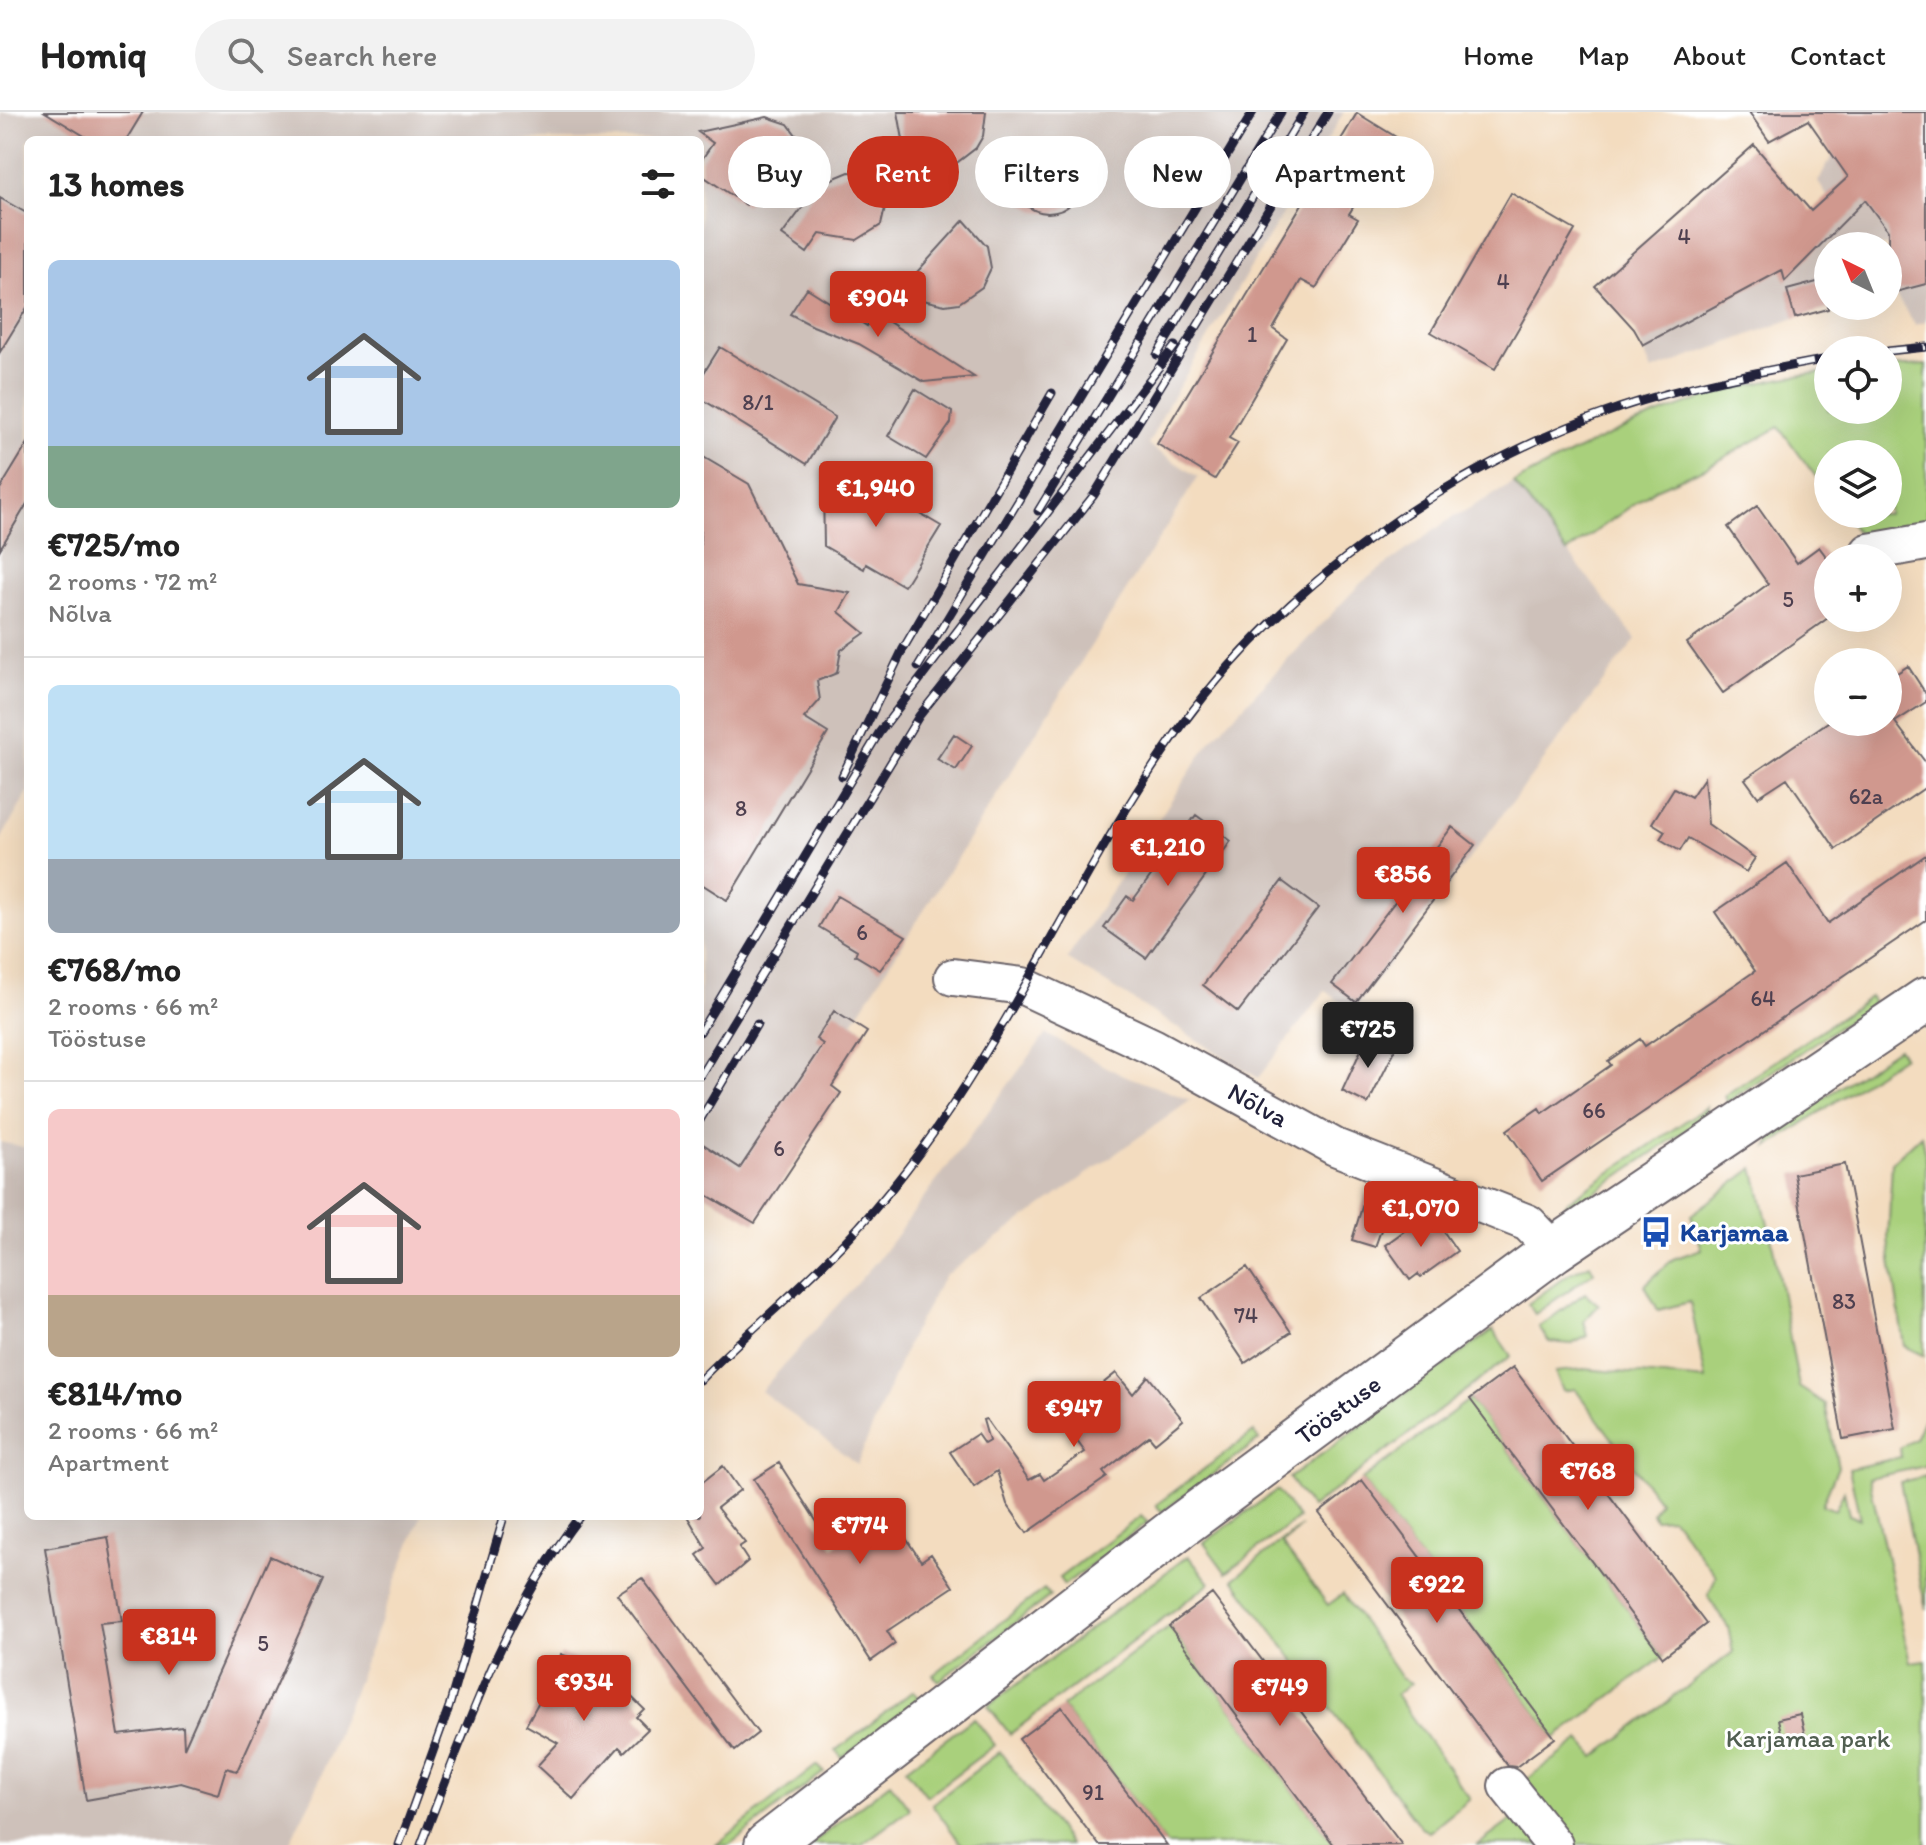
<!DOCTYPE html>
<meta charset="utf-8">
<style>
body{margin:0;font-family:Itim,sans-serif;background:#f2f2f2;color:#222;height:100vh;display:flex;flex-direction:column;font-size:30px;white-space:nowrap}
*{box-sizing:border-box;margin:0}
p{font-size:26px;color:#767676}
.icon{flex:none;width:44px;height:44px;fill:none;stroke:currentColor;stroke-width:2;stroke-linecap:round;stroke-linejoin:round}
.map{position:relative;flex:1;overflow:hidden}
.drawer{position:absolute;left:24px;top:24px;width:680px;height:1384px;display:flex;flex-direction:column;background:#fff;border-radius:12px;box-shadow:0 8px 32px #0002}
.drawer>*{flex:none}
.banner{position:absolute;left:728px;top:24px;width:760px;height:72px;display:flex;gap:16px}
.needle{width:52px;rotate:317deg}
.fabs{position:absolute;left:1814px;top:120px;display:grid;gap:16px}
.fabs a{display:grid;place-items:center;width:88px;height:88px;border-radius:50%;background:#fff;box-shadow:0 8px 32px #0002;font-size:40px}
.price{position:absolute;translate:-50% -68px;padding:0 18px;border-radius:8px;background:#c8321e;color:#fff;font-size:26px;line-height:52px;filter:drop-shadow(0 2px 4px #0008)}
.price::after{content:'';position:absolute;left:50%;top:48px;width:24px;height:18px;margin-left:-12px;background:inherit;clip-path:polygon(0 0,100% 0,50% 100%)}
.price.current{background:#222;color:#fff}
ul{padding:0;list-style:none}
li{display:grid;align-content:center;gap:16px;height:424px;padding:0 24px}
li+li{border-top:2px solid #e0e0e0}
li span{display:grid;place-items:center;height:248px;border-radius:12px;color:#555}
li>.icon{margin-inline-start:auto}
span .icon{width:144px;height:144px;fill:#fffc;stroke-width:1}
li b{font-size:34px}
h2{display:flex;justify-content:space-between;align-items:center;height:96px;padding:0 24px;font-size:34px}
.chip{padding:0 28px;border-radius:36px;background:#fff;box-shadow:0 8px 32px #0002;font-size:28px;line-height:72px}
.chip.current{background:#c8321e;color:#fff}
header{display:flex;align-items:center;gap:48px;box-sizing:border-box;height:112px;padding:0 40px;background:#fff;border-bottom:2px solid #e0e0e0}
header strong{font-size:38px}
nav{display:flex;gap:44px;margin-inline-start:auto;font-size:28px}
.search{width:560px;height:72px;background:#f2f2f2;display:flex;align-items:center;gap:20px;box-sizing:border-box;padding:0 28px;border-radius:44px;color:#767676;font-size:30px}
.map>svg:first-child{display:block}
</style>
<header>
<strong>Homiq</strong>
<div class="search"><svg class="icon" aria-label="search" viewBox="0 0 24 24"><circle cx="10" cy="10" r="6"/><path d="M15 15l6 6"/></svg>Search here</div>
<nav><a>Home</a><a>Map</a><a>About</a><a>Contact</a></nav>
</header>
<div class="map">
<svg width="1926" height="1733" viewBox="0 0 1926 1733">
<rect width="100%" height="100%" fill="#fff"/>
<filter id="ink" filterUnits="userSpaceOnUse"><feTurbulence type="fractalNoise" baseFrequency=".0125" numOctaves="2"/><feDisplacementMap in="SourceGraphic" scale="16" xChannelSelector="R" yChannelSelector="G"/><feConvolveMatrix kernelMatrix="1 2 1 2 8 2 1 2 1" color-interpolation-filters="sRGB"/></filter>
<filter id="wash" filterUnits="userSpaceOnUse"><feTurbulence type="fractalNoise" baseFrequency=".006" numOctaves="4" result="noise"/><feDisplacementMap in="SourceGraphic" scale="32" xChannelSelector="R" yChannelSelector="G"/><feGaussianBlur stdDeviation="1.8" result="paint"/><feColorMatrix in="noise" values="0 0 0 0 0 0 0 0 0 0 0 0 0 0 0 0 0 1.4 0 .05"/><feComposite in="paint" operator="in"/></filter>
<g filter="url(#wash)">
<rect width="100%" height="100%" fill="#f3dcbf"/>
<path fill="#cec1ba" d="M0,0H1344L1168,293L1148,333L1198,365L853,910L867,920L842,958L824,968L841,981L755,1111L700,1079V28H28V680L0,729Z
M1926,0V210L1915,213L1894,181L1888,182V134H1828V194H1840L1795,206L1652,259L1630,208L1796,114L1827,84L1818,70L1847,18Z
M1514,371L1636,527L1353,899L1325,879L1258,966L1067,847L1210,629L1362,470L1447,409Z
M1046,922L1118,961L1191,988L944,1164L910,1226L857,1352L761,1279L881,1144Z
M0,1030L28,1036V1404H421L314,1682L288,1733H0Z"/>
<path fill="#a9d07b" stroke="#66795b" stroke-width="2" d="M1926,253V419L1862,428L1843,402H1888V342H1828V381L1779,315L1707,355L1655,377L1567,440L1514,371C1611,319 1717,270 1828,260V298H1888V255Z
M1870,885L1874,891L1727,990L1724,984Z
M1898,936L1903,944L1768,1035L1774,1020Z
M1706,995L1705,1005L1575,1094L1564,1095L1568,1089Z
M1921,1023L1926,1048L1924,1244L1904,1234L1888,1128L1892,1050Z
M1754,1056L1771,1124L1799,1275L1825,1292L1838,1355L1822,1393L1835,1398L1844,1379L1849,1403L1860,1407L1849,1357L1901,1345L1900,1336L1915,1327L1926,1302V1354L1869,1366L1910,1550L1926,1548V1733H1478L1513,1707L1525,1669L1580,1628L1595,1645L1733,1540L1728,1515L1708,1485L1716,1464L1672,1406L1655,1407L1652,1401L1659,1389L1575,1277L1563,1279L1555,1260L1584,1257L1706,1268L1690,1190L1658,1198L1645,1173L1673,1147L1702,1137L1691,1103Z
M1590,1152L1594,1160L1535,1202L1528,1192L1570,1161Z
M1585,1181L1599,1193L1584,1209L1588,1224L1572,1232L1549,1230L1539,1215Z
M1493,1218L1511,1244L1311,1396L1289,1366Z
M1470,1287L1663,1545L1555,1626L1362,1368Z
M1254,1320L1259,1328L1162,1400L1156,1393Z
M1926,1364V1497L1900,1370Z
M1277,1378L1298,1406L1226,1461L1204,1431Z
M1141,1404L1148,1410L1064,1473L1059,1466Z
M1301,1414L1282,1432L1328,1493L1343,1482L1401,1566L1411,1571L1396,1583L1470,1687L1429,1720L1421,1716L1233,1467Z
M1188,1444L1210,1471L1010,1622L988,1594Z
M1044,1477L1050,1484L939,1569L933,1563Z
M1169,1514L1334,1733H1167L1062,1595Z
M913,1579L919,1587L842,1646L836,1639Z
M974,1606L995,1633L927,1684L906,1657Z
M1000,1640L1070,1733H962L932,1692Z
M817,1653L824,1660L729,1733H716Z
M890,1671L910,1697L861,1733H810Z"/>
<g id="blocks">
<path fill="#d0988e" d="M45,0H143L126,28H91Z
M898,0H986L983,24L976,36L954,53L940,54L913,44L904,33Z
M1749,0H1926V172L1888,182V119L1865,88L1785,169L1782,158L1643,233L1634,217L1595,174L1754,33L1811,99L1848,65L1808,8L1769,29Z
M1357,1L1396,25L1349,102L1358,107L1316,176L1301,168L1273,217L1287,227L1229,326L1238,331L1215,367L1157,332Z
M767,5L788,12L801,30L803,41L795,73L759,75L746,93L700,62V50L713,31L698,20Z
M1014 67a34 34 0 1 1 68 0a34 34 0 1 1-68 0Z
M849,60L860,61L878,74L885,96L881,113L857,128L820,122L807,141L782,123L820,72Z
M1511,81L1575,118L1495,257L1431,220Z
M0,86L28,102V194L0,240Z
M964,108L987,134L991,156L982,175L959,191L945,193L923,188L908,170Z
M1828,167V197L1795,206L1787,178Z
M807,176L867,214L875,201L974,265L924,270L859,232L813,214L790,202Z
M720,235L835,305L807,352L700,286V267Z
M915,277L952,300L951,311L926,347L888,324Z
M28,331V390L0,437V377Z
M700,343L749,372L798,472L850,481L839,500L865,521L841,538L837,561L817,569L820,588L804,606L828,621L727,788L700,771Z
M899,372L888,383L941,414L904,474L866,452L864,457L824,434L823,374Z
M1757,394L1797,451L1819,435L1828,447V506L1723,581L1687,531L1768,472L1728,415Z
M1908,554L1926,582V590L1895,610L1926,651V675L1836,737L1787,666L1758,685L1745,667L1828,610H1888V567Z
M954,622L972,634L956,658L937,647Z
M1704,666L1708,712L1755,746L1746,760L1688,726L1680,739L1660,727L1665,719L1652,711L1674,676L1691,685Z
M1196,703L1231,729L1146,846L1104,816L1127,784L1133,788Z
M1452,715L1475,733L1356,890L1332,872Z
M1926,743V808L1542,1069L1507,1018L1539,996L1542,1001L1611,953L1608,949L1640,927L1645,934L1755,859L1715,800L1787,751L1828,811Z
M1282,769L1318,796L1238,900L1203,873Z
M837,784L906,824L880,858L855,843L857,838L819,815Z
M834,899L867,920L832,974L841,981L755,1111L700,1079V1030L740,1056L823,932L816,927Z
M1367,925L1395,938L1368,992L1342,979Z
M1845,1052L1895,1317L1843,1327L1794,1062Z
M1366,1082L1391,1090L1375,1135L1352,1128Z
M1421,1107L1430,1119L1439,1113L1457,1139L1421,1165L1418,1162L1410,1168L1385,1133Z
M1247,1155L1291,1220L1245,1251L1201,1186Z
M1513,1255L1706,1512L1663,1545L1470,1287Z
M1116,1261L1133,1282L1148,1264L1183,1308L1155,1331L1149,1324L1103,1360L1107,1365L1027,1421L1007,1392L997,1359L974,1375L950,1340L977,1322L984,1332L989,1329L983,1308L986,1307L1029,1368L1040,1362L1044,1368L1085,1340L1060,1306Z
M779,1351L833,1435L887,1398L921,1449L931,1442L953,1475L887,1519L895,1532L871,1549L754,1367Z
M723,1354L740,1378L717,1396L745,1431L739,1435L748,1449L720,1473L697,1443L706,1436L687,1404H700V1372Z
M1362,1368L1555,1626L1516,1655L1508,1654L1319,1401Z
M108,1425L122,1509L100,1511L119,1623L183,1615L184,1636L270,1444L323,1468L237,1659L226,1656L218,1682L181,1671L86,1688L45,1436Z
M642,1466L758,1621L735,1639L617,1482Z
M1212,1482L1402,1733H1334L1169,1514Z
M561,1542L606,1560L644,1597L636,1605L648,1617L624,1640L619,1635L573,1687L537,1654L558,1631L526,1613L542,1584L539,1581L556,1562Z
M1062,1595L1167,1733H1099L1019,1627Z
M1800,1602L1805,1624L1783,1629L1778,1607Z"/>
</g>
</g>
<g filter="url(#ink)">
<use href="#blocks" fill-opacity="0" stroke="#6b6369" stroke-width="2"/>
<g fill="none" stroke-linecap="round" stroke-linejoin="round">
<defs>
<g id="minor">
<path d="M1869,440L1926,430"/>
<path id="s1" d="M953,865L1023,874L1153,935L1335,1035L1528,1111L1554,1138"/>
<path d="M1507,1674L1554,1733"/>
</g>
<g id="tertiary">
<path id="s2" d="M767,1733L1179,1415L1554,1138L1926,888"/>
</g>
</defs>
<use href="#minor" stroke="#6b6369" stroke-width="40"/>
<use href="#tertiary" stroke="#6b6369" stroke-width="48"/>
<use href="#minor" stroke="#fff" stroke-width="36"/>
<use href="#tertiary" stroke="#fff" stroke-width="44"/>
<defs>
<path id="rail" d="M1888,239L1926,235
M1157,243L1304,0
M1038,399L1281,0
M918,555L1253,0
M842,664L903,537L1052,281
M700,920L879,621L1175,234
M700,964L919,604L1094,383L1328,0
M700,1008L757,912
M700,1268C741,1226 786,1189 827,1148C874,1102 916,1048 952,994C1034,870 1095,733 1182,613C1286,470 1453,352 1619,296C1687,273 1758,260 1828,247
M399,1733L449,1595L504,1404
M421,1733C464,1621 505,1501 580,1404"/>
</defs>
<use href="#rail" stroke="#22223b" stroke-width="9"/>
<use href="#rail" stroke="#fff" stroke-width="6" stroke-dasharray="18" stroke-linecap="butt"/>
</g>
</g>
<defs>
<symbol id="bus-bare" viewBox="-9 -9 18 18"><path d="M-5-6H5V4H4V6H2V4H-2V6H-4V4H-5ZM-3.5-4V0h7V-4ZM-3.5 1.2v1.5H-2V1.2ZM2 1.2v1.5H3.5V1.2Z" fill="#1a4fb4" stroke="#fff" stroke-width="2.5" paint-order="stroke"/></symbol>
</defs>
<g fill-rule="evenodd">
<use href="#bus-bare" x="1634" y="1098" width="44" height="44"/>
</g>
<g text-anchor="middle" stroke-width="6" stroke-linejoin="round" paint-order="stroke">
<g font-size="22" fill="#4e4050">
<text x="1684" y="132">4</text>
<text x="1503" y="177">4</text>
<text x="1252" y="230">1</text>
<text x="758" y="298">8/1</text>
<text x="1788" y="495">5</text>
<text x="1866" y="692">62a</text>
<text x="741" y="704">8</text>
<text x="862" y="828">6</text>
<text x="1763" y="894">64</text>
<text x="1594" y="1006">66</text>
<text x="779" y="1044">6</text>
<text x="1844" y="1197">83</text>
<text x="1246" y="1211">74</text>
<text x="263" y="1539">5</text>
<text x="1093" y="1688">91</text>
</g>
<g font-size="26" fill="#22223b" stroke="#fff">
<text dy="9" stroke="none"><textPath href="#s1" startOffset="334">Nõlva</textPath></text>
<text dy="9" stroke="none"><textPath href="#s2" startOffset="718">Tööstuse</textPath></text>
</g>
<g font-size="26" font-weight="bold" fill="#164399" stroke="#fff" text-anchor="start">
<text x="1680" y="1129">Karjamaa</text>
</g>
<g font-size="26" fill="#515f51" stroke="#fff">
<text x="1808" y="1635">Karjamaa park</text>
</g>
</g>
</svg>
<div class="fabs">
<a><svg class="needle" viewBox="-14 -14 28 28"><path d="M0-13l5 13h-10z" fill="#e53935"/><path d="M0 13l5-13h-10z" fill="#767676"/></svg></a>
<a><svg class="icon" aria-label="locate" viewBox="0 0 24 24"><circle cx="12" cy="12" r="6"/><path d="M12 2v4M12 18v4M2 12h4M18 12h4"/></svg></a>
<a><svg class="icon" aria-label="layers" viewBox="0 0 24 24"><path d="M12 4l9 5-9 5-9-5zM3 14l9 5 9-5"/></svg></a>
<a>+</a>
<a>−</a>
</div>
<b class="price" style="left:878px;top:227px">€904</b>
<b class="price" style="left:876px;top:417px">€1,940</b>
<b class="price" style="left:1168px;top:776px">€1,210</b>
<b class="price" style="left:1403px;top:803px">€856</b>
<b class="price current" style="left:1368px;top:958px">€725</b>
<b class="price" style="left:1421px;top:1137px">€1,070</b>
<b class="price" style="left:1074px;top:1337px">€947</b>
<b class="price" style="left:1588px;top:1400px">€768</b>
<b class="price" style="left:860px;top:1454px">€774</b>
<b class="price" style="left:1437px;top:1513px">€922</b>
<b class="price" style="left:169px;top:1565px">€814</b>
<b class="price" style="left:584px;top:1611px">€934</b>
<b class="price" style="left:1280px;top:1616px">€749</b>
<div class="banner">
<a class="chip">Buy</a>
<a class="chip current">Rent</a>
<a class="chip">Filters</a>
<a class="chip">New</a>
<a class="chip">Apartment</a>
</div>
<section class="drawer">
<h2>13 homes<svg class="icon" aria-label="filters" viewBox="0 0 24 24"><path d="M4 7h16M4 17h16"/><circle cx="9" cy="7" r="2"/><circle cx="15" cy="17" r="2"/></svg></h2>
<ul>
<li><span style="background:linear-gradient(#a9c7e8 75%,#7fa58c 0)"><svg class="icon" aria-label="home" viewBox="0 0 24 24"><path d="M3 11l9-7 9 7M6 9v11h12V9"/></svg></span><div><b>€725/mo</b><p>2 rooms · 72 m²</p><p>Nõlva</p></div></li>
<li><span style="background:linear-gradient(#bfe0f5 70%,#9aa5b1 0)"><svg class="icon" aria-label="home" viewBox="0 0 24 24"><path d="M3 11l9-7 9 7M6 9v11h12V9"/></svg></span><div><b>€768/mo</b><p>2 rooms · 66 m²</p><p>Tööstuse</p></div></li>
<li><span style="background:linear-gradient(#f6c9c9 75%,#b9a48a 0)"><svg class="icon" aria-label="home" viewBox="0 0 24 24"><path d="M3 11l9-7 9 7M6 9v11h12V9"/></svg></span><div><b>€814/mo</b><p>2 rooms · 66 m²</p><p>Apartment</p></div></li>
</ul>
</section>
</div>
